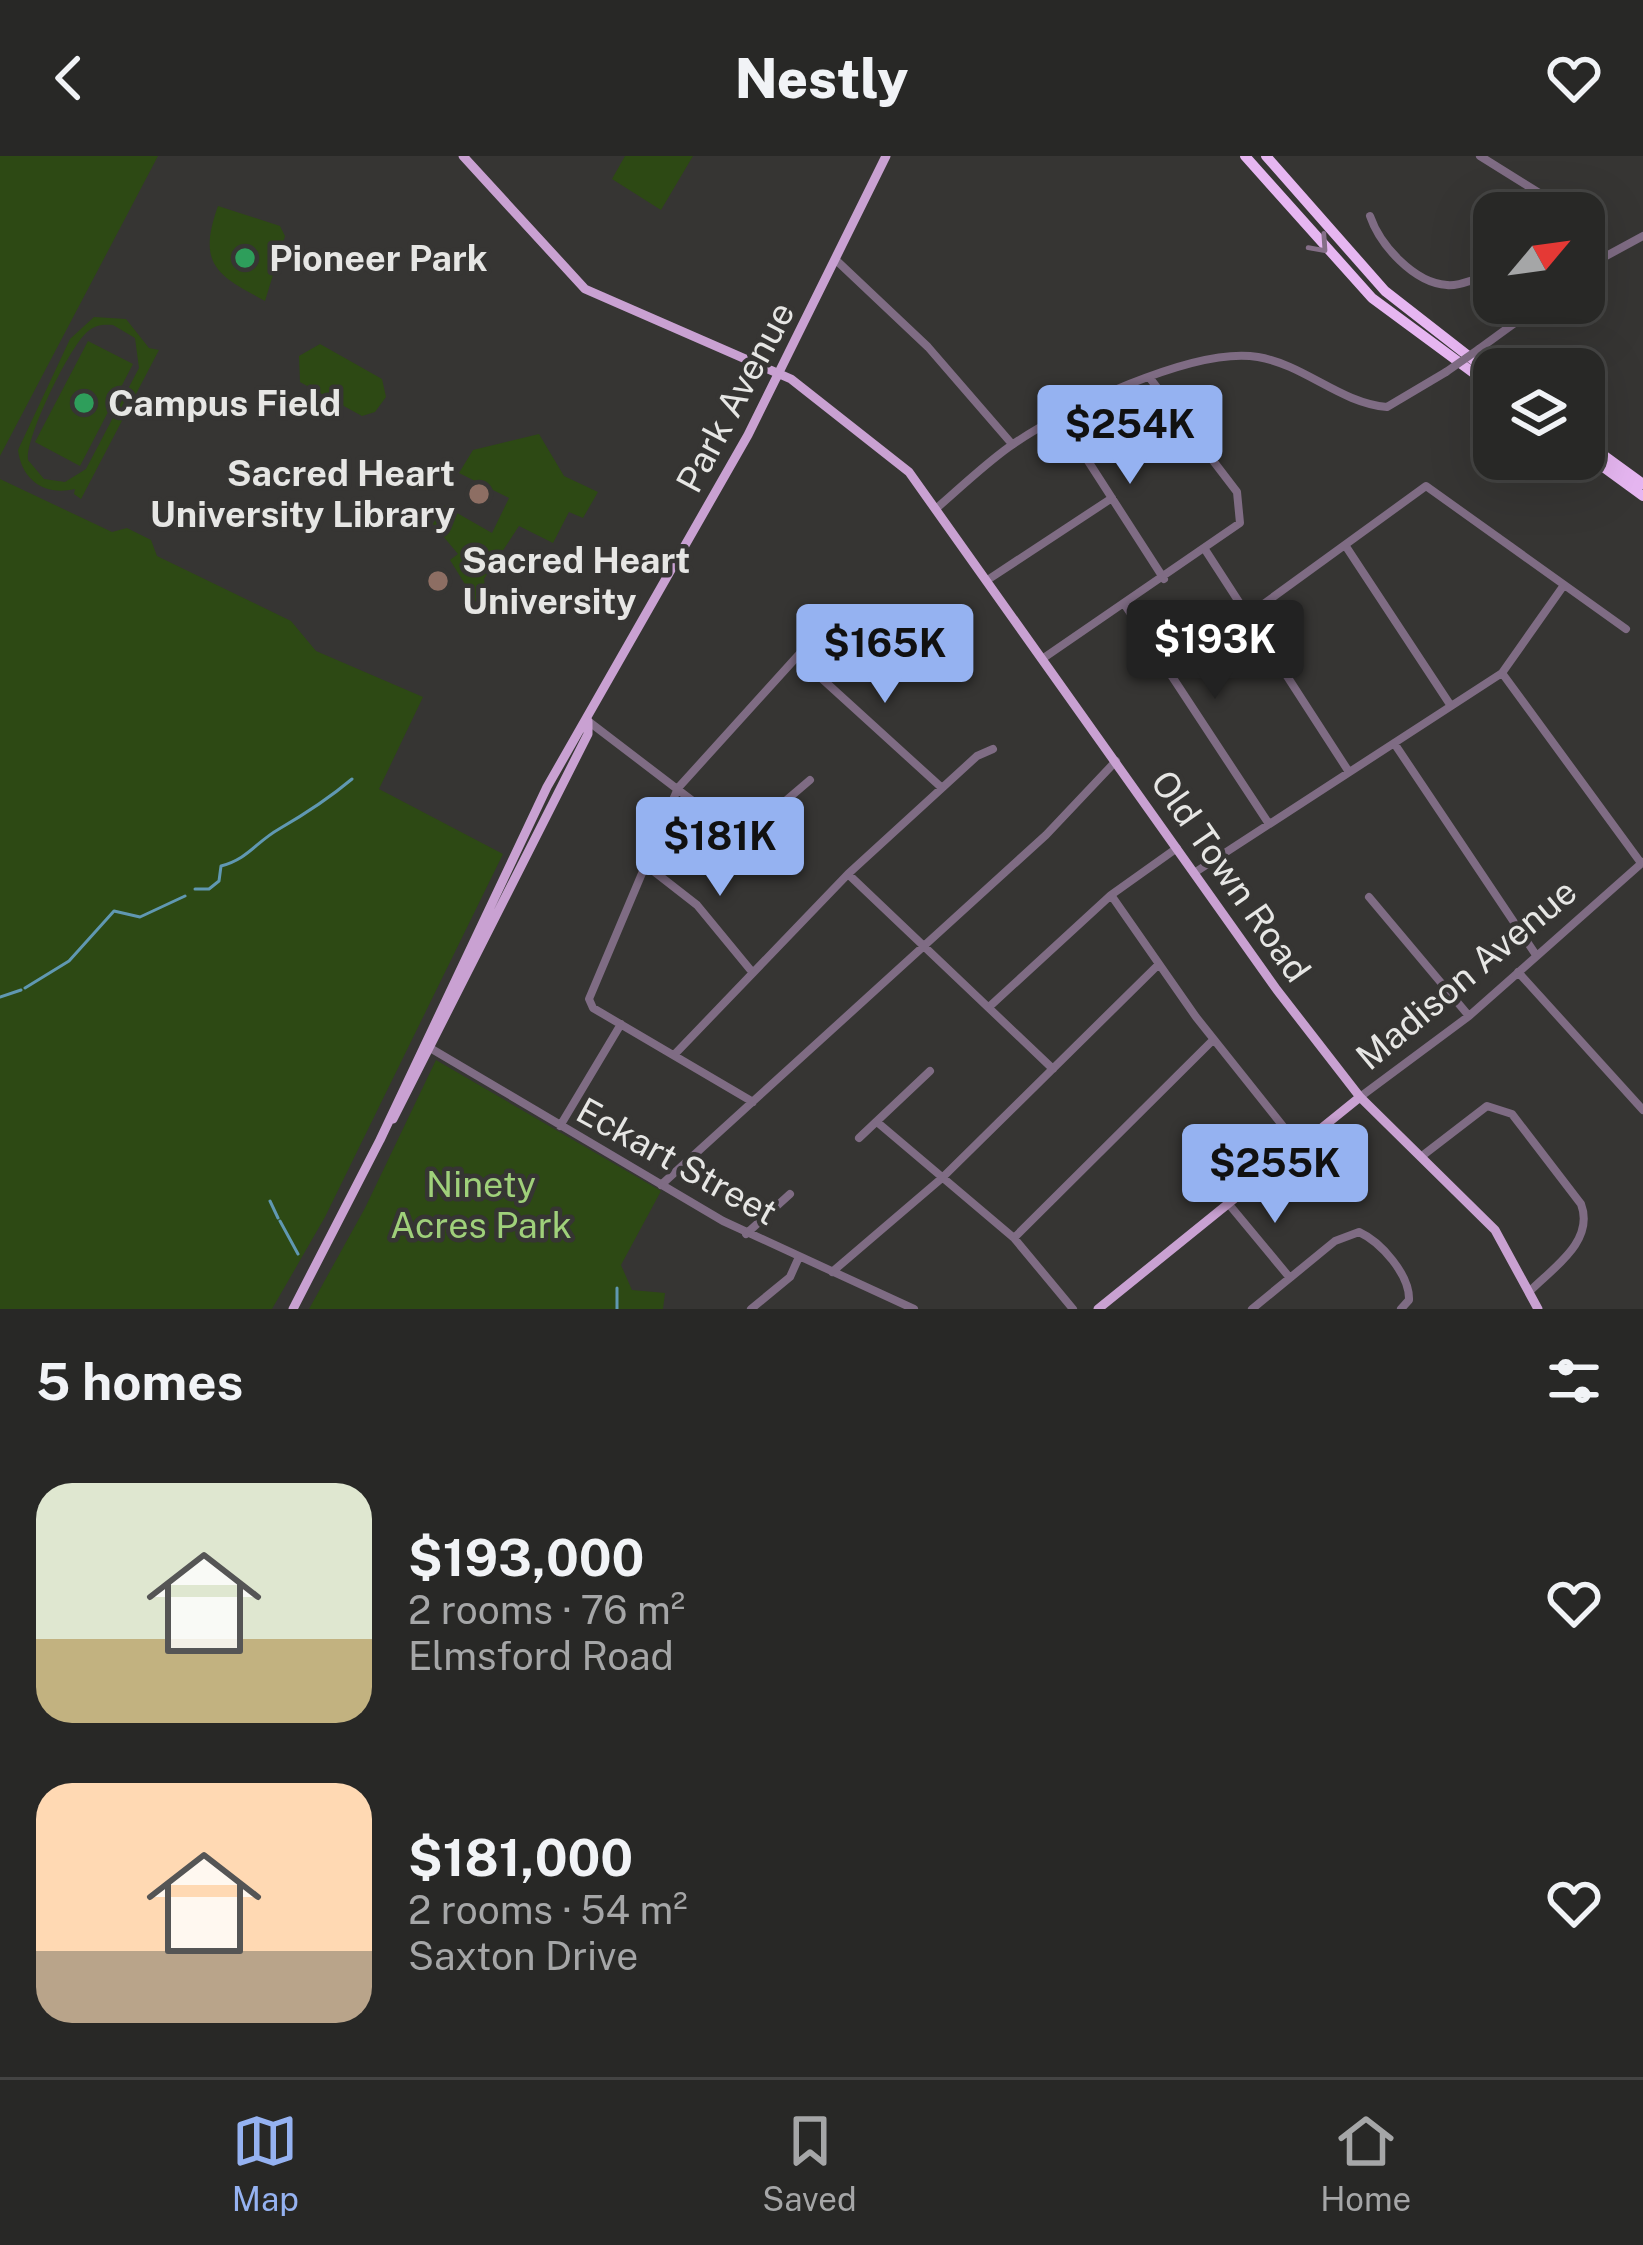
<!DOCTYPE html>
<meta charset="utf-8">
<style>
body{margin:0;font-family:"Public Sans",sans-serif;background:#343432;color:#f1f3f6;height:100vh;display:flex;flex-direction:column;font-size:45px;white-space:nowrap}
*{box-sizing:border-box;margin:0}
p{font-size:39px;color:#a5a6a7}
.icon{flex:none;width:66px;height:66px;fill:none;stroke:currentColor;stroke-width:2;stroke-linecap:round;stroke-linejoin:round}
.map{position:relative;height:1153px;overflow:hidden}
.details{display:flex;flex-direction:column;background:#282826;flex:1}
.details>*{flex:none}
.needle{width:78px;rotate:61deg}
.buttons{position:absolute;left:1473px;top:36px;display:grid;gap:24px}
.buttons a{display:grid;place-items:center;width:132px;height:132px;border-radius:24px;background:#282826;box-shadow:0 12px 48px #0002,0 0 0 3px #444443;font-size:60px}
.price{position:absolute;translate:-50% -102px;padding:0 27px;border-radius:12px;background:#95b2f1;color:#111;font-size:39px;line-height:78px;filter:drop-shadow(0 3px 6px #0008)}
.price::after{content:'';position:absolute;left:50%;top:72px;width:36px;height:27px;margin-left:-18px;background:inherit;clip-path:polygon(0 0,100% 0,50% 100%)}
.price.active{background:#222;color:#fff}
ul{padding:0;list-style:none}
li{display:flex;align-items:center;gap:36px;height:300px;padding:0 36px}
li span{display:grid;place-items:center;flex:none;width:336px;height:240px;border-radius:36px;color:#555}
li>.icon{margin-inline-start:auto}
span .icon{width:144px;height:144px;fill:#fffc;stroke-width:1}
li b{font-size:51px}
h2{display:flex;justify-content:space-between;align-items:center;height:144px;padding:0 36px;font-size:51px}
header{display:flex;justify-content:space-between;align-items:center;height:156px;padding:0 36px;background:#282826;font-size:54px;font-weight:800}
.dock{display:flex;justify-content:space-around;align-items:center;height:168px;border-top:3px solid #444443;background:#282826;font-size:33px;color:#a5a6a7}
.dock a{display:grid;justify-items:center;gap:6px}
.dock .active{color:#95b2f1}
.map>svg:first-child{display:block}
</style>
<header><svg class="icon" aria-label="back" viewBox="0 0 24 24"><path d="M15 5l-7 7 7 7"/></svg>Nestly<svg class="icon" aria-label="heart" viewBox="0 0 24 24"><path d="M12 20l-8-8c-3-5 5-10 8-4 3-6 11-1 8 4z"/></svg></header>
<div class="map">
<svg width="1643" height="1153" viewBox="0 0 1643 1153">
<rect width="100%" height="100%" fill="#363533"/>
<path fill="#2d4914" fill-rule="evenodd" d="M0,0H158L0,300Z
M625,0H693L661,54L612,23Z
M218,50L280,70L285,80L265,145C217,119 197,109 218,50Z
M94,161L126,163L149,192L159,194L81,343L74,338L75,333C45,340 22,325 18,294L70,183ZM113,169L135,182L139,212L86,313L65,326L44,323L28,304C25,282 69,192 87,176C95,169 103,168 113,169Z
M88,185L133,208L80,310L35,286Z
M320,188L382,223L386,241L375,256L362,260L300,226L299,200Z
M539,278L564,320L598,336L583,362L569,356L553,387L519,370L484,423L486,440L476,446L450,404L458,398L433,368L443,349L492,377L509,342L459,317L473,294Z
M0,323L112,376L127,372L151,384L157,400L291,465L316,495L423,541L379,633L503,698L325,1061L272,1153H0Z
M436,904L661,1035L621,1109L632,1134L665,1137L663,1153H309L365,1052Z"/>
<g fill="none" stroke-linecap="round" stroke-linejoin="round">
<path stroke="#6098b2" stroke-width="3" d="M195,733H209L219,725L221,710C248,703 256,686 279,673C305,658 327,644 352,623
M25,832L69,805L114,755L140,761L185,740
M0,841L21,834
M270,1045L278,1062
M280,1065L298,1098
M617,1153V1132"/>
<path stroke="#7f6c84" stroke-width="8" d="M1480,0L1544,40
M1370,60C1380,89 1414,127 1447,129C1463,131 1477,119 1494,120
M837,105L928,191L1012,288
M1584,112L1643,80
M1479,193L1542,147
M1061,263L1164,423
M938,351C961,331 984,309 1009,291C1061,254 1195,190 1258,201C1305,209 1340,247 1387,251L1446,216
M1345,389L1451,550
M1206,395L1349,616
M989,423L1112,342
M1125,449L1269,668
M1247,460L1426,330L1626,473
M798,501L942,632
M1045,501L1240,367L1237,336L1149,221
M1502,517L1641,707
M588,565L736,678L749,676L810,624
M1394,587L1536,799
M647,710L697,749L753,817
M1194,717L1502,517L1564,429
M848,718L1053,913
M1111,739L1196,861L1298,989
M1369,741L1469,860
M1518,816L1643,954
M989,851L1111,739L1177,692
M425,889L723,1065L914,1153
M674,899L848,718L977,600L993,593
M1360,941L1469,860L1643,706
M753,946L593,852L589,843L678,632L832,462
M877,966L1014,1082L1073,1153
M560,970L621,868
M859,982L930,915
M1422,1000L1487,950L1512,958L1581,1048C1595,1085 1553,1112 1530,1135
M661,1029L1046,679L1116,605
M1227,1046L1290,1122
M746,1078L790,1038
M1014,1082L1213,884
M832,1116L942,1022L1159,808
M751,1153L790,1121L799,1101
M1252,1153L1335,1085L1359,1076C1381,1086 1410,1119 1409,1144L1401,1153"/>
<path stroke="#c9a1d2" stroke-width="9" d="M463,0L585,133L791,223L909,316L1277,834L1360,941L1495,1074L1538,1153
M393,963L588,578V565
M380,984L547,631L748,279L886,0
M293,1153L381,982
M1098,1153L1360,941"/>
<path stroke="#e6b6f1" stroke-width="10" d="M1245,0L1372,142L1494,232
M1266,0L1385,135L1494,220
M1584,285L1643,328
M1584,297L1643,340"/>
<path stroke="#7f6c84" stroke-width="8" d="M1446,216L1479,193"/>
</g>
<defs><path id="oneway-chevron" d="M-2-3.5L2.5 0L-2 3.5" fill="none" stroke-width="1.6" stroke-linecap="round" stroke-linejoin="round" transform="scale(3)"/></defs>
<use stroke="#856f88" href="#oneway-chevron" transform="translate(1320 89) rotate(48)"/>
<g fill="#2e9e5b" stroke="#363533" stroke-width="4.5">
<circle cx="245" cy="102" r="12"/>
<circle cx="84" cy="247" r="12"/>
</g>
<g fill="#8d6e63" stroke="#363533" stroke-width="4.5">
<circle cx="479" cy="338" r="12"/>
<circle cx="438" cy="425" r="12"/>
</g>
<g text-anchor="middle" stroke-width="9" stroke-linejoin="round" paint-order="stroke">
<g font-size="36" font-weight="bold" fill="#e6e6e4" stroke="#363533" text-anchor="start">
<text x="269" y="115">Pioneer Park</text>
<text x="108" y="260">Campus Field</text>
<text x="455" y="330" text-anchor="end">Sacred Heart<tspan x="455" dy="41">University Library</tspan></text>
<text x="462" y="417">Sacred Heart<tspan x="462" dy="41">University</tspan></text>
</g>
<g font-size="36" fill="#e6e6e4" stroke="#363533">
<text transform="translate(735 241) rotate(-62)" y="13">Park Avenue</text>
<text transform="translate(1231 720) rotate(55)" y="13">Old Town Road</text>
<text transform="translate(1466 818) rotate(-40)" y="13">Madison Avenue</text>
<text transform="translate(677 1005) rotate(29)" y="13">Eckart Street</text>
</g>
<g font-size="36" fill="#9fd07a" stroke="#363533">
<text x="481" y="1041">Ninety<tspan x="481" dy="41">Acres Park</tspan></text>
</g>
</g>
</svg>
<div class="buttons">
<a><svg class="needle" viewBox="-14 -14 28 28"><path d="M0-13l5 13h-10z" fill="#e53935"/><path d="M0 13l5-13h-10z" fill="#a5a6a7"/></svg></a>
<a><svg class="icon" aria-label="layers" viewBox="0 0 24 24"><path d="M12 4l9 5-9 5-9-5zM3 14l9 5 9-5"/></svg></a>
</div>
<b class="price" style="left:1130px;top:331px">$254K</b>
<b class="price active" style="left:1215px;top:546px">$193K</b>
<b class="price" style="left:885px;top:550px">$165K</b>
<b class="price" style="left:720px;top:743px">$181K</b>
<b class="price" style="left:1275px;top:1070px">$255K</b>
</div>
<section class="details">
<h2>5 homes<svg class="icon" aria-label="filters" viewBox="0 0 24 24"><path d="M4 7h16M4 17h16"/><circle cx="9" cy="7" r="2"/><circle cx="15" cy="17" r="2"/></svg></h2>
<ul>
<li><span style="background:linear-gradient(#dfe7d0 65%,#c2b280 0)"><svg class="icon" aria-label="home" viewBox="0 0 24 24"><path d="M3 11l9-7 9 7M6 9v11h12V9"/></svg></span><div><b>$193,000</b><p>2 rooms · 76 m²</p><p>Elmsford Road</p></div><svg class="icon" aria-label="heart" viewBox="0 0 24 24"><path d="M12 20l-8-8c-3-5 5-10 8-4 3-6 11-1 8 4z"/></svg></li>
<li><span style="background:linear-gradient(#ffd9b3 70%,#b9a48a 0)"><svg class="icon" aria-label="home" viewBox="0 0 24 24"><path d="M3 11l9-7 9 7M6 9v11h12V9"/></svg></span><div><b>$181,000</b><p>2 rooms · 54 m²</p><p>Saxton Drive</p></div><svg class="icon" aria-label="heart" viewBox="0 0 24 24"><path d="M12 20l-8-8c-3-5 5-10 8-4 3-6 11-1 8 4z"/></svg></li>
</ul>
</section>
<nav class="dock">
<a class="active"><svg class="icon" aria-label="map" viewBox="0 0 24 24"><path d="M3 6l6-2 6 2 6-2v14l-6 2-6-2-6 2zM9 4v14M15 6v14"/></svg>Map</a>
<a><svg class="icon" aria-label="saved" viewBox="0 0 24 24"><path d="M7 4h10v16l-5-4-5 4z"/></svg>Saved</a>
<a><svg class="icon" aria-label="home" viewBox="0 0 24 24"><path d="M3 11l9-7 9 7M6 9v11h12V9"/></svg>Home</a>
</nav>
